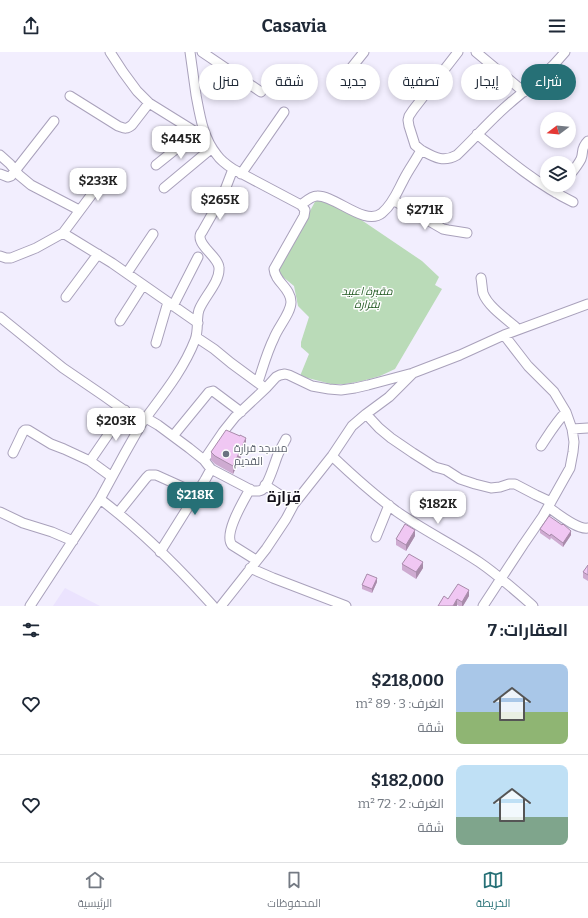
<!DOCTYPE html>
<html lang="ar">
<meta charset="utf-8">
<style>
body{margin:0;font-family:Bitter,Cairo,serif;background:#f2f2f3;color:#1f2937;direction:rtl;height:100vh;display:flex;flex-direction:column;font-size:15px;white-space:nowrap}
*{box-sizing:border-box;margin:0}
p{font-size:13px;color:#747a83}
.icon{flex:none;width:22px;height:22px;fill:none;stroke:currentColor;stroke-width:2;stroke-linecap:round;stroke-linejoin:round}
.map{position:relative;height:554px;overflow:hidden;direction:ltr}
.panel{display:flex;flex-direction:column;background:#fff;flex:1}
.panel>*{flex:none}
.guide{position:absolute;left:12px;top:12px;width:564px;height:36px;direction:rtl;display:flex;gap:8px}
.needle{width:26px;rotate:254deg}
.fabs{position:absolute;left:540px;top:60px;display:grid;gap:8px}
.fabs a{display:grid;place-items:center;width:36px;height:36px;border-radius:50%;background:#fff;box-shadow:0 2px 6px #0003;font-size:20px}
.price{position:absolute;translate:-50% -34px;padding:0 9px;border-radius:8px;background:#fff;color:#222;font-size:13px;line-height:26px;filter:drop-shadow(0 1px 2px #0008)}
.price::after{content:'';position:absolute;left:50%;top:24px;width:12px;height:9px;margin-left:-6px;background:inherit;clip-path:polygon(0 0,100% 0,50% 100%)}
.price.current{background:#267076;color:#fff}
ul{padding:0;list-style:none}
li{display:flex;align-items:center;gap:12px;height:100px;padding:0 20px}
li+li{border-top:1px solid #e0e1e3}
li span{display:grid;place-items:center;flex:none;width:112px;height:80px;border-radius:8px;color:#555}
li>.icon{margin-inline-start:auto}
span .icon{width:48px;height:48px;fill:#fffc;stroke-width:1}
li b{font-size:17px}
h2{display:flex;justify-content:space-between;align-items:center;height:48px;padding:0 20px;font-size:17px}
.chip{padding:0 14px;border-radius:18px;background:#fff;box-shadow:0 2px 6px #0003;font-size:14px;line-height:36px}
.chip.current{background:#267076;color:#fff}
header{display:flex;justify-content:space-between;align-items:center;height:52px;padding:0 20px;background:#fff;font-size:18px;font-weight:700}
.dock{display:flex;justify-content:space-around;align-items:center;height:56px;border-top:1px solid #e0e1e3;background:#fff;font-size:11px;color:#747a83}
.dock a{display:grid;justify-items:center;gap:2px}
.dock .current{color:#267076}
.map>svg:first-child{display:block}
</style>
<header><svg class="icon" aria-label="menu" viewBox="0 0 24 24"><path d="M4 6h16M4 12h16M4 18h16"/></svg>Casavia<svg class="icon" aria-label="share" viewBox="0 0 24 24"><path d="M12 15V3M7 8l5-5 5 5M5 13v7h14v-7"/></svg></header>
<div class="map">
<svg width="588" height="554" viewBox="0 0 588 554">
<rect width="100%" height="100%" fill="#f2eefe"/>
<path fill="#ebe3fe" d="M65,536L100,554H53Z"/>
<path fill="#badbb8" d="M317,146L354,163L422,209L439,225L435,233L442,237L395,317L380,324L362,329L345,332H331L300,324L309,302L301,295V290L309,265L298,254L294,234L277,220Z"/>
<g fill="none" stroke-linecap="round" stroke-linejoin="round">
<defs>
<path id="minor" d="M110,0L123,20L137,39L149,51L207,87
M190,0C192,14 194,28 196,43C200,64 203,86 217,103C221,109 227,113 233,117L301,153L305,158L304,164L274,217C275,230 291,236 291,250C291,261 278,275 274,286C267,300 263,315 258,330
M202,0L261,40
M476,0L524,40
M340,30L364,0
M70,44L118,74C124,76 126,78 132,73L149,51
M477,82C507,107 538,133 573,150
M421,98C434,105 443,111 457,103C475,86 491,67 510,51C530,34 549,20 565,0
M0,103L10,112L19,123L31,133L79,158
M156,113L196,81
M0,122L8,125L11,124L54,69
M241,122L284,60
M569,124C573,119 578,113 581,107C584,100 580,97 588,89
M164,136L212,96
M556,141L562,133
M393,148L443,177L448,178L467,181
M301,153C305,150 311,144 317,144C335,143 365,175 382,161C393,152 398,138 404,127C409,117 416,108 421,98L415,93L409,74L408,68L409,64L413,58L458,0
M63,181L112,211L198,271
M0,204L6,206H11L36,196L63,181L101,130
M127,221L153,182
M481,226C482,231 482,236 483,241C488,255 508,268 518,277
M66,245L98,202
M173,254L198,205
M0,265L63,316L104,344L142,371L125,401L100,447L30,554
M120,269L143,233
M196,285L214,297L231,311L261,333
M156,291L168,250
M366,362L379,376L391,386L413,401L435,415L446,418L460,427L475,432L491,436L500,435L509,432H515L536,443L551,450
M146,366L158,373L189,396L204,408L211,417L253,439C257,439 260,440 263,437C269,431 274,413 277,405C279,399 283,393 286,387
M142,371C161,345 183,319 195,288C199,278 196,267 199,258C204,245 220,230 219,216C219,206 200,195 200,185C200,184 201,181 202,180L223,143L233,117
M572,377L588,376
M173,384L209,340L213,339L241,360
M541,394C549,382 556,370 566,360
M13,401L23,380L25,378H28L51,392L64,397L90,409L112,425
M332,404C352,423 373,442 396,459C423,478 452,492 479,510C498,523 516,539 533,554
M204,408L223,380L235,365L266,336L276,325L280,323L285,322L289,323L312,334L329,337L341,338L355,336L368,333L413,321L460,303L504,283L588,252
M90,409L125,358
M265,433L294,452
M250,437C244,448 223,482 232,493L256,508
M100,447C141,478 179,516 213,554
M548,455C557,461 577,478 588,476
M0,460L23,471L52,480L73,489
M118,461L146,426L149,423H156L196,441
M376,485L389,453
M160,500L205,428L211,417
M250,516L273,526L346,554
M221,554L266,497L286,467L294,452L332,404L352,374L366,362L389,345L413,321
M483,554L523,493L543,464L570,416L573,400L574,390L572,377L566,360L554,340L528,314L504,283"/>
</defs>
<use href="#minor" stroke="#a9a1bb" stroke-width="11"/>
<use href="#minor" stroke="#fff" stroke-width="9"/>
</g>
<path fill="#ceabd1" d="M246,394L233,422L215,412L211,408V400Z
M562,473L567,476L571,483L563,495L551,486L550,488L540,481V477Z
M415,484L406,499L396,493V487Z
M402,512L423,516L416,527L402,518Z
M588,513V529L583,526V520Z
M377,530L372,541L362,537V533Z
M469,544L463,554H459L448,547Z"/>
<path fill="#a88baa" d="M246,386V394L233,422V414Z
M415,478V484L406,499V493Z
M571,479V483L563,495V491Z
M423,510V516L416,527V520Z
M377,526V530L372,541V537Z
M469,538V544L463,554H462V550Z
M457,547V554H453Z"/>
<path fill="#f0c7f3" stroke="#a88baa" d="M226,378L240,384V383L246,386L233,414L215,404L211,400Z
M549,464L562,473L563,472L571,479L563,491L551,482L550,484L540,477Z
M405,472L415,478L406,493L396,487Z
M409,502L423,510L416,520L402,512Z
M588,513V523L583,520Z
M367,522L377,526L372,537L362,533Z
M458,532L469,538L462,550L457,547L453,554H438L444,544L448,547Z"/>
<circle fill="#6b7280" stroke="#fefefe" stroke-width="1.5" cx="226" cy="402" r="4"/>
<g text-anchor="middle" stroke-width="3" stroke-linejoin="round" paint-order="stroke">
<g font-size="11" font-style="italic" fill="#235a23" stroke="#fefefe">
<text x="367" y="243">مقبرة اعبيد<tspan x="367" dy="13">بقرارة</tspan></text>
</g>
<g font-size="11" fill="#5b616d" stroke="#fefefe" text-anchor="start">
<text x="234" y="400">مسجد قرارة<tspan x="234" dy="13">القديم</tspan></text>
</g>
<g font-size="15" font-weight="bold" fill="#120f18" stroke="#fefefe">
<text x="284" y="450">قِرَارَة</text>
</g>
</g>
</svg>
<div class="fabs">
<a><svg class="needle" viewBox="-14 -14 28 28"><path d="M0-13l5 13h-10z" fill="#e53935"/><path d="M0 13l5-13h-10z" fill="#747a83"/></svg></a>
<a><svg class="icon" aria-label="layers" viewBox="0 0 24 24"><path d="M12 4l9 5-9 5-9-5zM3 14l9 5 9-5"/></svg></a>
</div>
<b class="price" style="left:181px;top:108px">$445K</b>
<b class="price" style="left:98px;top:150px">$233K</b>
<b class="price" style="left:220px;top:169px">$265K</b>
<b class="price" style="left:425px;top:179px">$271K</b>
<b class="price" style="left:116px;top:390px">$203K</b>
<b class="price current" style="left:195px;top:464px">$218K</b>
<b class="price" style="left:438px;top:473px">$182K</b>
<div class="guide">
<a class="chip current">شراء</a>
<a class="chip">إيجار</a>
<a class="chip">تصفية</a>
<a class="chip">جديد</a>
<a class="chip">شقة</a>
<a class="chip">منزل</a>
</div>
</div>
<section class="panel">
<h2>العقارات: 7<svg class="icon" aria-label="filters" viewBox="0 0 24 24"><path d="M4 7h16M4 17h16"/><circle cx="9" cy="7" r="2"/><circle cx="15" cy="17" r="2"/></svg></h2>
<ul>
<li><span style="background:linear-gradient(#a9c7e8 60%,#8fb573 0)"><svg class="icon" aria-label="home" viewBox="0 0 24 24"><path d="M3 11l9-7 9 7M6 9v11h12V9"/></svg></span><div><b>$218,000</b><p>الغرف: 3 · 89 m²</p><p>شقة</p></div><svg class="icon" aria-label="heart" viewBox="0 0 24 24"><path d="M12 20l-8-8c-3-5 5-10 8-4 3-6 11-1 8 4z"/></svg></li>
<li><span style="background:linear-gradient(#bfe0f5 65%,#7fa58c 0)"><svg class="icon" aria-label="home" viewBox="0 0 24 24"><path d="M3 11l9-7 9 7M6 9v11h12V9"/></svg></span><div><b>$182,000</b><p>الغرف: 2 · 72 m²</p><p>شقة</p></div><svg class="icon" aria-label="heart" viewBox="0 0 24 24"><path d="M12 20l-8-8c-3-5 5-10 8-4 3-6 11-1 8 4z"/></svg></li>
</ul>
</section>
<nav class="dock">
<a class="current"><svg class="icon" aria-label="map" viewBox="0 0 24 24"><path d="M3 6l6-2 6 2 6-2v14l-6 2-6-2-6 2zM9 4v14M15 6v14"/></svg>الخريطة</a>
<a><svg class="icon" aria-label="saved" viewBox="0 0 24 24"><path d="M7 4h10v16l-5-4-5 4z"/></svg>المحفوظات</a>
<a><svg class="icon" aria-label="home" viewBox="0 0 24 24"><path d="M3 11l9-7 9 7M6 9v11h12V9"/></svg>الرئيسية</a>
</nav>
